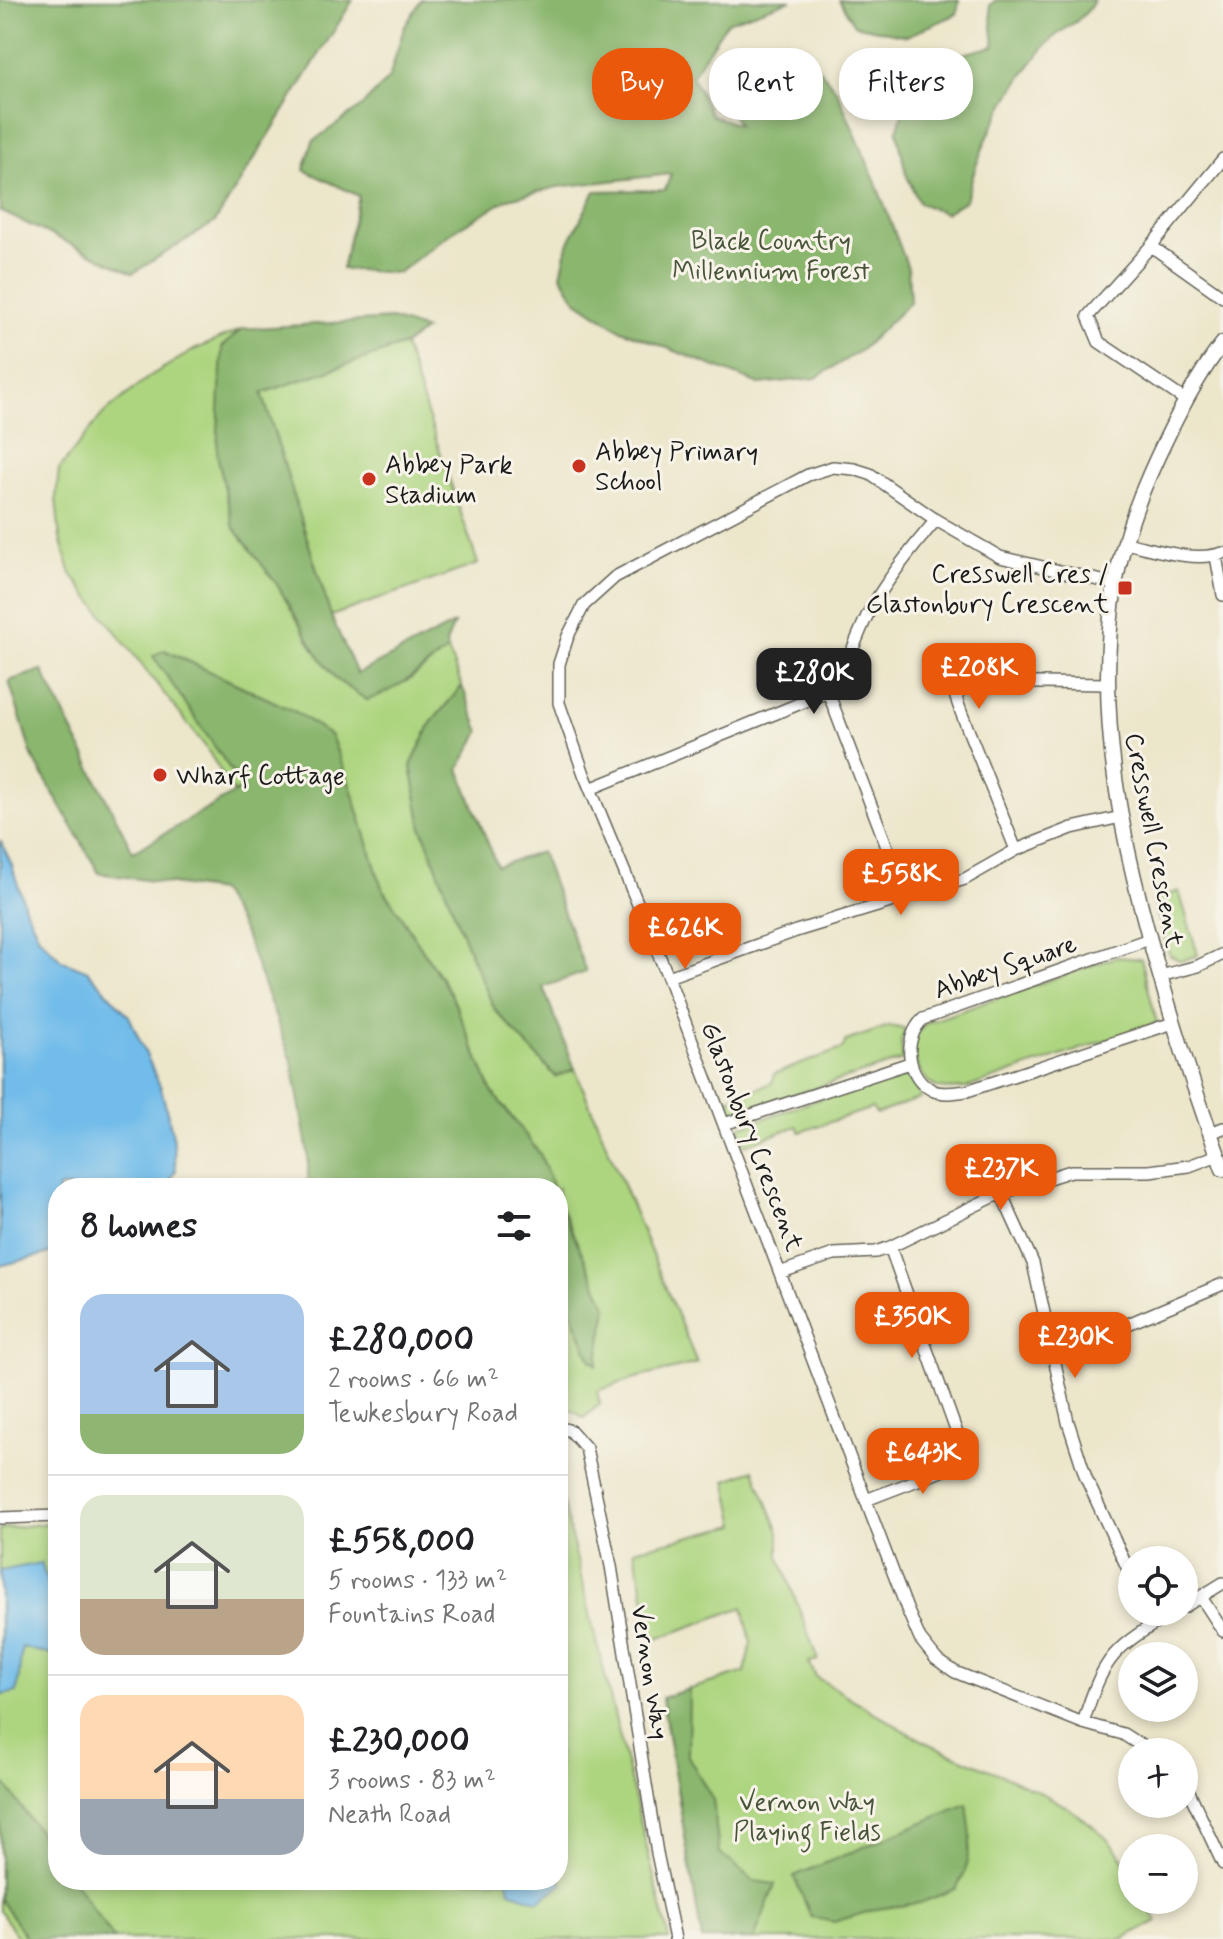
<!DOCTYPE html>
<meta charset="utf-8">
<style>
body{margin:0;font-family:Mynerve,sans-serif;background:#f2f2f2;color:#202124;height:100vh;display:flex;flex-direction:column;font-size:30px;white-space:nowrap}
*{box-sizing:border-box;margin:0}
p{font-size:26px;color:#757577}
.icon{flex:none;width:44px;height:44px;fill:none;stroke:currentColor;stroke-width:2;stroke-linecap:round;stroke-linejoin:round}
.map{position:relative;flex:1;overflow:hidden}
.drawer{position:absolute;left:48px;top:1178px;width:520px;height:712px;display:flex;flex-direction:column;background:#fff;border-radius:32px;box-shadow:0 4px 12px #0003}
.drawer>*{flex:none}
.banner{position:absolute;left:592px;top:48px;width:510px;height:72px;display:flex;gap:16px}
.buttons{position:absolute;left:1118px;top:1546px;display:grid;gap:16px}
.buttons a{display:grid;place-items:center;width:80px;height:80px;border-radius:50%;background:#fff;box-shadow:0 4px 12px #0003;font-size:40px}
.price{position:absolute;translate:-50% -68px;padding:0 18px;border-radius:16px;background:#ea580c;color:#fff;font-size:26px;line-height:52px;filter:drop-shadow(0 2px 4px #0008)}
.price::after{content:'';position:absolute;left:50%;top:48px;width:24px;height:18px;margin-left:-12px;background:inherit;clip-path:polygon(0 0,100% 0,50% 100%)}
.price.on{background:#222;color:#fff}
ul{padding:0;list-style:none}
li{display:flex;align-items:center;gap:24px;height:200px;padding:0 32px}
li+li{border-top:2px solid #e0e0e0}
li span{display:grid;place-items:center;flex:none;width:224px;height:160px;border-radius:24px;color:#555}
li>.icon{margin-inline-start:auto}
span .icon{width:96px;height:96px;fill:#fffc;stroke-width:1}
li b{font-size:34px}
h2{display:flex;justify-content:space-between;align-items:center;height:96px;padding:0 32px;font-size:34px}
.tag{padding:0 28px;border-radius:32px;background:#fff;box-shadow:0 4px 12px #0003;font-size:28px;line-height:72px}
.tag.on{background:#ea580c;color:#fff}
.map>svg:first-child{display:block}
</style>
<div class="map">
<svg width="1223" height="1939" viewBox="0 0 1223 1939">
<rect width="100%" height="100%" fill="#f7f3e8"/>
<filter id="ink" filterUnits="userSpaceOnUse"><feTurbulence type="fractalNoise" baseFrequency=".0125" numOctaves="2"/><feDisplacementMap in="SourceGraphic" scale="16" xChannelSelector="R" yChannelSelector="G"/><feConvolveMatrix kernelMatrix="1 2 1 2 8 2 1 2 1" color-interpolation-filters="sRGB"/></filter>
<filter id="wash" filterUnits="userSpaceOnUse"><feTurbulence type="fractalNoise" baseFrequency=".006" numOctaves="4" result="noise"/><feDisplacementMap in="SourceGraphic" scale="32" xChannelSelector="R" yChannelSelector="G"/><feGaussianBlur stdDeviation="1.8" result="paint"/><feColorMatrix in="noise" values="0 0 0 0 0 0 0 0 0 0 0 0 0 0 0 0 0 1.4 0 .05"/><feComposite in="paint" operator="in"/></filter>
<g filter="url(#wash)">
<rect width="100%" height="100%" fill="#ece6cb"/>
<path fill="#add580" stroke="#64784e" stroke-width="2" d="M242,329L222,347L278,586L316,652L337,680L367,700L409,680L448,650L462,686L431,723L411,766L422,828L467,946L495,1010L556,1077L575,1069L697,1363L632,1379L597,1391L600,1404L584,1418L558,1400V1277L591,1360L597,1364L607,1307L565,1220L558,1201V1188H553L540,1154L491,1090L451,994L381,885L350,785L331,736L296,712L165,650L154,656L243,788L234,793L205,746L71,574L60,538L56,498L59,469L102,415L150,376L196,349Z
M404,345L478,564L331,616L262,393Z
M1179,891L1198,955L1181,961L1169,955L1153,900Z
M1116,957L1141,959L1157,1023L966,1088C958,1088 947,1090 939,1088C924,1084 912,1060 913,1046C914,1036 920,1030 926,1023Z
M889,1026L905,1029L901,1042L903,1060L733,1114L728,1099L772,1083L774,1074L842,1049L846,1041Z
M905,1069L921,1098L876,1114L872,1108L800,1132L797,1126L745,1145L739,1127Z
M754,1470L779,1532V1555L818,1660L809,1662L816,1677C853,1698 893,1727 932,1745C994,1775 1104,1804 1131,1876C1133,1883 1132,1892 1132,1900H1145L1157,1921L1122,1939H702L662,1698L745,1672L751,1642L743,1607L654,1640L634,1550L736,1525L726,1480Z
M558,1483L669,1939H19L0,1911V1529L58,1522V1880H558Z"/>
<path fill="#8ab66e" stroke="#536945" stroke-width="2" d="M0,0H353L215,222L133,273L0,211Z
M421,0H791L727,22L692,76L711,115L738,125L727,105L737,78L777,64L816,65L837,91L874,178L908,268L910,302L861,350L816,378L759,384L619,329L576,300L561,275L568,244L595,191L665,190L671,174L557,187L508,199L452,232L398,273L342,269L359,196L304,170L313,141L362,106L389,78L404,28Z
M839,0H959L957,14L907,36L854,25Z
M996,0H1094C1084,23 1060,27 1045,46C1007,92 980,142 966,200L945,213L919,203L906,174L897,131L907,99L939,60L994,46L990,5Z
M391,319L425,330L404,345L262,393L331,616L357,674L454,624L446,643L448,650C422,669 398,690 367,700L337,680L316,652L278,586L233,526L217,454L222,347L242,329Z
M164,650L296,712L331,736L350,785L381,885L451,994L491,1090L540,1154L553,1188H388L384,1186L374,1188H308V1153L292,1062L244,932L219,891L99,873L32,756L9,681L42,670L133,852L243,788L153,656Z
M462,686L480,732L459,769L497,866L541,852L586,972L543,987L575,1069L556,1077L495,1010L467,946L422,828L411,766L431,723Z
M558,1201L607,1307L597,1365L591,1360L558,1277Z
M689,1689L688,1756L713,1800L719,1852L754,1881L775,1884L754,1939H702L662,1698Z
M0,1777L58,1859V1880H73L114,1939H27L0,1899Z
M967,1804L971,1836L965,1872L956,1889L920,1903L877,1909L834,1922L811,1917L794,1876Z"/>
<path fill="#71bcea" stroke="#466c83" stroke-width="2" d="M0,840L11,863L26,910L39,937L61,960L88,971L129,1016L161,1088L173,1136L176,1170L166,1188H58V1251L0,1266Z
M41,1563L53,1597H58V1657L22,1647L17,1692L1,1695L0,1571Z
M558,1858L562,1884L539,1901L510,1891L507,1880H558Z"/>
</g>
<g filter="url(#ink)">
<g fill="none" stroke-linecap="round" stroke-linejoin="round">
<defs>
<path id="minor" d="M1151,246L1223,297
M1185,400L1099,342L1088,316L1151,246L1223,159
M1125,543C1155,549 1193,563 1223,553
M1216,556L1223,595
M1115,584L1000,557L936,520L870,474L854,469L833,467L808,475L615,577L584,605L568,636L559,664V703L584,774L668,977L907,1609L920,1639L936,1659L955,1672L1083,1723L1123,1734L1151,1752
M828,692L906,897
M590,789L828,692C849,668 855,638 870,610C888,578 912,548 936,520
M1016,850L961,712L956,698L962,687L974,682L1108,684
M1149,939L923,1019C902,1039 906,1078 934,1091C944,1095 957,1092 967,1091L1173,1023
M1160,976L1198,966L1223,954
M668,977L796,931L965,879L1016,850L1072,828L1121,817
M724,1124L910,1063
M1211,1133L1223,1128
M1001,1193L1033,1263L1068,1422L1086,1478L1132,1578
M782,1272L834,1254L876,1252L890,1247L1001,1193L1071,1171H1149L1189,1166L1218,1155
M1052,1356L1223,1284
M558,1427L571,1431L586,1448L611,1566L657,1853L675,1939
M866,1500L967,1461L890,1247
M0,1518L58,1516
M1201,1597L1223,1631
M1184,1607L1223,1583
M1149,1612L1155,1623
M1083,1723C1104,1655 1114,1647 1175,1612
M1184,1781L1223,1864"/>
<path id="tertiary" d="M1223,343C1200,372 1183,404 1167,437C1144,484 1124,532 1115,585C1094,719 1123,850 1161,979C1179,1043 1200,1106 1223,1169"/>
</defs>
<use href="#minor" stroke="#656359" stroke-width="14"/>
<use href="#tertiary" stroke="#656359" stroke-width="17"/>
<use href="#minor" stroke="#fff" stroke-width="11"/>
<use href="#tertiary" stroke="#fff" stroke-width="14"/>
</g>
</g>
<g fill="#c8321e" stroke="#f7f3e8" stroke-width="3">
<circle cx="579" cy="466" r="8"/>
<circle cx="369" cy="479" r="8"/>
<rect x="1117" y="580" width="16" height="16" rx="4"/>
<circle cx="160" cy="775" r="8"/>
</g>
<g text-anchor="middle" stroke-width="6" stroke-linejoin="round" paint-order="stroke">
<g font-size="26" fill="#48543a" stroke="#f7f3e8">
<text x="771" y="249">Black Country<tspan x="771" dy="30">Millennium Forest</tspan></text>
<text x="807" y="1810">Vernon Way<tspan x="807" dy="30">Playing Fields</tspan></text>
</g>
<g font-size="26" fill="#1c1c1c" stroke="#f7f3e8" text-anchor="start">
<text x="595" y="460">Abbey Primary<tspan x="595" dy="30">School</tspan></text>
<text x="385" y="473">Abbey Park<tspan x="385" dy="30">Stadium</tspan></text>
<text x="1109" y="582" text-anchor="end">Cresswell Cres /<tspan x="1109" dy="30">Glastonbury Crescent</tspan></text>
<text x="176" y="784">Wharf Cottage</text>
</g>
<g font-size="26" fill="#1c1c1c" stroke="#f7f3e8">
<text transform="translate(1155 840) rotate(79)" y="9">Cresswell Crescent</text>
<text transform="translate(1005 966) rotate(-19)" y="9">Abbey Square</text>
<text transform="translate(753 1136) rotate(69)" y="9">Glastonbury Crescent</text>
<text transform="translate(651 1672) rotate(81)" y="9">Vernon Way</text>
</g>
</g>
</svg>
<div class="buttons">
<a><svg class="icon" aria-label="locate" viewBox="0 0 24 24"><circle cx="12" cy="12" r="6"/><path d="M12 2v4M12 18v4M2 12h4M18 12h4"/></svg></a>
<a><svg class="icon" aria-label="layers" viewBox="0 0 24 24"><path d="M12 4l9 5-9 5-9-5zM3 14l9 5 9-5"/></svg></a>
<a>+</a>
<a>−</a>
</div>
<b class="price" style="left:979px;top:711px">£208K</b>
<b class="price on" style="left:814px;top:716px">£280K</b>
<b class="price" style="left:901px;top:917px">£558K</b>
<b class="price" style="left:685px;top:971px">£626K</b>
<b class="price" style="left:1001px;top:1212px">£237K</b>
<b class="price" style="left:912px;top:1360px">£350K</b>
<b class="price" style="left:1075px;top:1380px">£230K</b>
<b class="price" style="left:923px;top:1496px">£643K</b>
<div class="banner">
<a class="tag on">Buy</a>
<a class="tag">Rent</a>
<a class="tag">Filters</a>
</div>
<section class="drawer">
<h2>8 homes<svg class="icon" aria-label="filters" viewBox="0 0 24 24"><path d="M4 7h16M4 17h16"/><circle cx="9" cy="7" r="2"/><circle cx="15" cy="17" r="2"/></svg></h2>
<ul>
<li><span style="background:linear-gradient(#a9c7e8 75%,#8fb573 0)"><svg class="icon" aria-label="home" viewBox="0 0 24 24"><path d="M3 11l9-7 9 7M6 9v11h12V9"/></svg></span><div><b>£280,000</b><p>2 rooms · 66 m²</p><p>Tewkesbury Road</p></div></li>
<li><span style="background:linear-gradient(#dfe7d0 65%,#b9a48a 0)"><svg class="icon" aria-label="home" viewBox="0 0 24 24"><path d="M3 11l9-7 9 7M6 9v11h12V9"/></svg></span><div><b>£558,000</b><p>5 rooms · 133 m²</p><p>Fountains Road</p></div></li>
<li><span style="background:linear-gradient(#ffd9b3 65%,#9aa5b1 0)"><svg class="icon" aria-label="home" viewBox="0 0 24 24"><path d="M3 11l9-7 9 7M6 9v11h12V9"/></svg></span><div><b>£230,000</b><p>3 rooms · 83 m²</p><p>Neath Road</p></div></li>
</ul>
</section>
</div>
